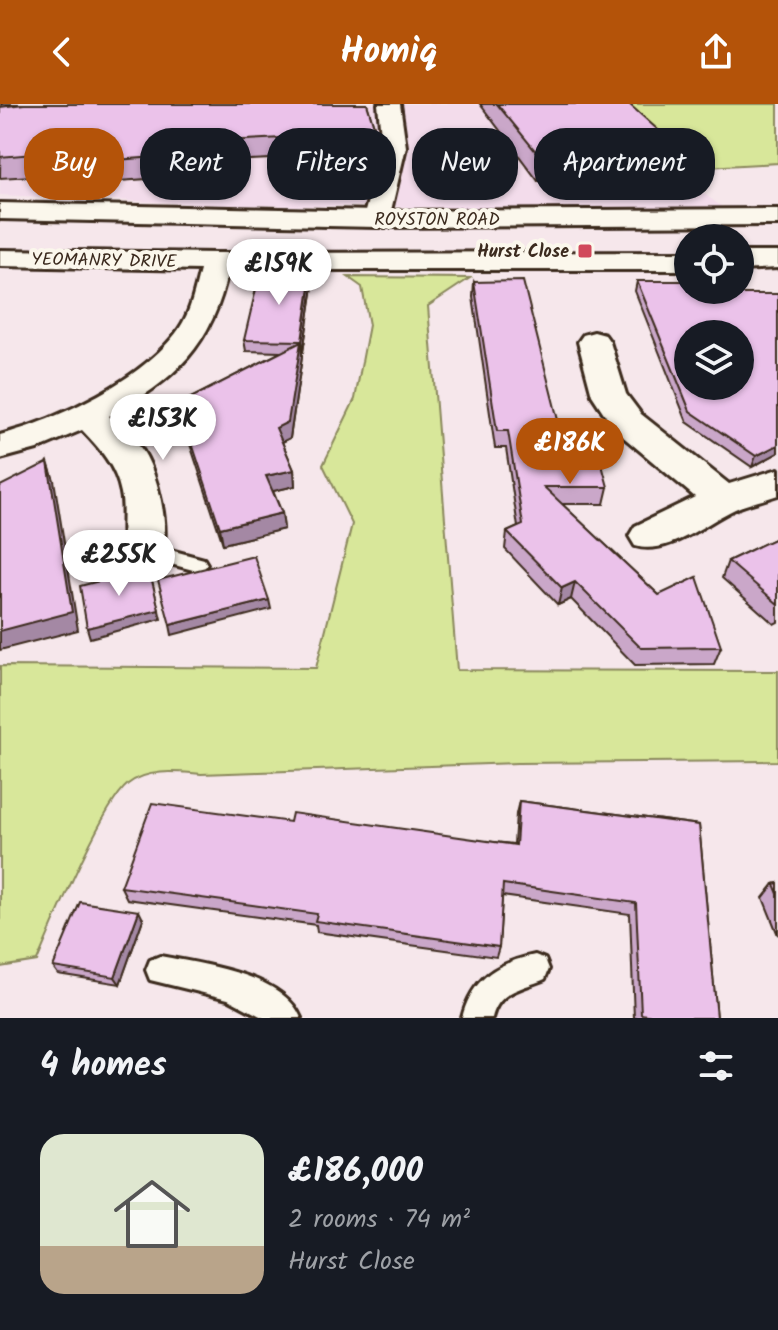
<!DOCTYPE html>
<meta charset="utf-8">
<style>
body{margin:0;font-family:Kalam,sans-serif;background:#242831;color:#f1f3f6;height:100vh;display:flex;flex-direction:column;font-size:30px;white-space:nowrap}
*{box-sizing:border-box;margin:0}
p{font-size:26px;color:#9ea1a6}
.icon{flex:none;width:44px;height:44px;fill:none;stroke:currentColor;stroke-width:2;stroke-linecap:round;stroke-linejoin:round}
.map{position:relative;height:914px;overflow:hidden}
.details{display:flex;flex-direction:column;background:#171b24;flex:1}
.details>*{flex:none}
.top-card{position:absolute;left:24px;top:24px;width:730px;height:72px;display:flex;gap:16px}
.buttons{position:absolute;left:674px;top:120px;display:grid;gap:16px}
.buttons a{display:grid;place-items:center;width:80px;height:80px;border-radius:50%;background:#171b24;box-shadow:0 2px 6px #0004;font-size:40px}
.price{position:absolute;translate:-50% -68px;padding:0 18px;border-radius:28px;background:#fff;color:#222;font-size:26px;line-height:52px;filter:drop-shadow(0 2px 4px #0008)}
.price::after{content:'';position:absolute;left:50%;top:48px;width:24px;height:18px;margin-left:-12px;background:inherit;clip-path:polygon(0 0,100% 0,50% 100%)}
.price.current{background:#b45309;color:#fff}
ul{padding:0;list-style:none}
li{display:flex;align-items:center;gap:24px;height:200px;padding:0 40px}
li span{display:grid;place-items:center;flex:none;width:224px;height:160px;border-radius:24px;color:#555}
li>.icon{margin-inline-start:auto}
span .icon{width:96px;height:96px;fill:#fffc;stroke-width:1}
li b{font-size:34px}
h2{display:flex;justify-content:space-between;align-items:center;height:96px;padding:0 40px;font-size:34px}
.tag{padding:0 28px;border-radius:32px;background:#171b24;box-shadow:0 2px 6px #0004;font-size:28px;line-height:72px}
.tag.current{background:#b45309;color:#fff}
header{display:flex;justify-content:space-between;align-items:center;height:104px;padding:0 40px;background:#b45309;color:#fff;font-size:36px;font-weight:700}
.map>svg:first-child{display:block}
</style>
<header><svg class="icon" aria-label="back" viewBox="0 0 24 24"><path d="M15 5l-7 7 7 7"/></svg>Homiq<svg class="icon" aria-label="share" viewBox="0 0 24 24"><path d="M12 15V3M7 8l5-5 5 5M5 13v7h14v-7"/></svg></header>
<div class="map">
<svg width="778" height="914" viewBox="0 0 778 914">
<rect width="100%" height="100%" fill="#f6e7eb"/>
<filter id="ink" filterUnits="userSpaceOnUse"><feTurbulence type="fractalNoise" baseFrequency=".0125" numOctaves="2"/><feDisplacementMap in="SourceGraphic" scale="16" xChannelSelector="R" yChannelSelector="G"/><feConvolveMatrix kernelMatrix="1 2 1 2 8 2 1 2 1" color-interpolation-filters="sRGB"/></filter>
<g filter="url(#ink)">
<path fill="#f3dceb" d="M0,0H603L671,65L726,106L223,101L0,91Z"/>
<path fill="#d8e79a" stroke="#8a885c" stroke-width="2" d="M603,0H778V59L671,65Z
M348,173L470,174L428,202L457,566L778,567V657L517,659L201,670C178,668 148,664 128,680C102,701 52,822 37,857L0,863V562L316,564L352,420L323,361L355,295L369,221L362,183Z"/>
<g fill="none" stroke-linecap="round" stroke-linejoin="round">
<defs>
<path id="lane" d="M144,439L204,455L207,460L204,465L197,467L144,453L91,466L84,464L81,459L84,454Z
M535,851L545,855L549,865L545,875C522,885 499,886 492,914H462C472,875 496,859 535,851Z
M160,852C202,860 283,870 301,914H264L228,895L150,876L146,866L150,856Z"/>
<path id="street" d="M378,0H400L406,43L389,115L385,121H367L363,115L382,43Z
M0,146L216,149L688,148V166H228C213,241 174,277 109,312C119,323 131,332 140,343C158,366 173,432 159,456L144,461L129,456C117,436 126,412 121,389C116,362 100,345 82,326L37,345L0,355V331C58,316 144,275 179,225C191,208 195,185 200,166L0,162Z
M740,148H778V164L740,166Z
M594,228L605,231L610,238L626,290L641,310L729,380L778,365V391C764,396 748,399 735,405C705,419 668,452 635,442L629,432L635,422L695,393L615,326L592,291L578,238L583,231Z"/>
<path id="secondary" d="M0,99L376,107L778,105V121L376,123L0,115Z"/>
</defs>
<use href="#lane" stroke="#3b2a1e" stroke-width="6"/>
<use href="#street" stroke="#3b2a1e" stroke-width="6"/>
<use href="#secondary" stroke="#3b2a1e" stroke-width="6"/>
<use href="#lane" fill="#fbf7ec" fill-rule="evenodd"/>
<use href="#street" fill="#fbf7ec" fill-rule="evenodd"/>
<use href="#secondary" fill="#fbf7ec" fill-rule="evenodd"/>
</g>
<path fill="#caa7c9" stroke="#3b2a1e" stroke-width="2" d="M1,0H367L376,29V50L230,57L231,63L160,66V74L36,83L32,72L0,74Z
M480,0H629L671,65L538,77Z
M637,177L734,190H778V349L752,363L687,318L635,187Z
M474,178L562,332L608,383L604,400H562L659,491L721,543L714,560L635,561L571,495L558,501L505,445L507,428L518,423L506,344H495L473,193Z
M313,182L303,248H302V253L290,334L282,338L294,366L295,382L273,387L282,409L284,425L223,440L182,316L179,300L281,248L246,247L244,236Z
M778,433V518L774,520L722,474L728,457Z
M519,697L699,721L717,914H634L630,810L502,792L499,843L496,853L317,828L316,821L127,795L121,783L290,718L514,740L516,710Z
M778,779V831L763,794L774,780Z
M143,815L120,880L58,870L53,863Z"/>
<path fill="#a488a4" stroke="#3b2a1e" stroke-width="2" d="M1,0H62L4,11Z
M676,42L671,65L538,77L541,54Z
M156,46L160,66V74Z
M312,170L313,182L303,248L302,237Z
M301,238L302,253L290,334L278,340L276,324Z
M778,341V349L752,363L756,352Z
M48,358L54,376L78,526L0,546V527Z
M294,366L295,382L269,388L266,372Z
M282,409L284,425L223,440L220,424Z
M149,464L161,515L90,534L87,524Z
M575,478L571,495L558,501L562,484Z
M269,496L271,505L172,531L170,521Z
M139,807L143,815L120,880L115,873Z"/>
<path fill="#ebc2ea" stroke="#3b2a1e" stroke-width="2" fill-rule="evenodd" d="M24,0H367L376,29L228,37V43L156,46L157,53L30,62L33,50L0,53V3Z
M497,0H629L676,42L541,54Z
M260,168L312,170L302,237L244,236Z
M523,177L562,332L594,331L608,383H544L659,491L697,473L721,543L641,544L575,478L562,484L507,428L523,421L508,327H497L474,178Z
M637,177H688V186H732L734,190H778V341L756,352L690,307ZM688,230H740V282H688Z
M301,238L288,318L276,324L294,366L266,372L282,409L220,424L179,300Z
M48,358L72,508L0,527V382Z
M778,433V500L728,457Z
M254,452L269,496L170,521L158,476Z
M149,464L159,506L87,524L80,482Z
M519,697L699,721L717,914H664L641,910L636,799L503,780L499,843L315,817L317,810L121,783L152,699L290,718L292,709L516,741Z
M778,779V790L774,780Z
M80,798L139,807L115,873L53,863Z"/>
</g>
<rect fill="#d1495b" stroke="#fbf7ec" stroke-width="3" x="577" y="139" width="16" height="16" rx="4"/>
<g text-anchor="middle" stroke-width="8" stroke-linejoin="round" paint-order="stroke">
<g font-size="18" fill="#3b2a1e" stroke="#fbf7ec">
<text x="437" y="121">ROYSTON ROAD</text>
<text transform="translate(104 156) rotate(1)" y="6">YEOMANRY DRIVE</text>
</g>
<g font-size="18" font-weight="bold" fill="#3b2a1e" stroke="#fbf7ec" text-anchor="end">
<text x="569" y="153">Hurst Close</text>
</g>
</g>
</svg>
<div class="buttons">
<a><svg class="icon" aria-label="locate" viewBox="0 0 24 24"><circle cx="12" cy="12" r="6"/><path d="M12 2v4M12 18v4M2 12h4M18 12h4"/></svg></a>
<a><svg class="icon" aria-label="layers" viewBox="0 0 24 24"><path d="M12 4l9 5-9 5-9-5zM3 14l9 5 9-5"/></svg></a>
</div>
<b class="price" style="left:279px;top:203px">£159K</b>
<b class="price" style="left:163px;top:358px">£153K</b>
<b class="price current" style="left:570px;top:382px">£186K</b>
<b class="price" style="left:119px;top:494px">£255K</b>
<div class="top-card">
<a class="tag current">Buy</a>
<a class="tag">Rent</a>
<a class="tag">Filters</a>
<a class="tag">New</a>
<a class="tag">Apartment</a>
</div>
</div>
<section class="details">
<h2>4 homes<svg class="icon" aria-label="filters" viewBox="0 0 24 24"><path d="M4 7h16M4 17h16"/><circle cx="9" cy="7" r="2"/><circle cx="15" cy="17" r="2"/></svg></h2>
<ul>
<li><span style="background:linear-gradient(#dfe7d0 70%,#b9a48a 0)"><svg class="icon" aria-label="home" viewBox="0 0 24 24"><path d="M3 11l9-7 9 7M6 9v11h12V9"/></svg></span><div><b>£186,000</b><p>2 rooms · 74 m²</p><p>Hurst Close</p></div></li>
</ul>
</section>
